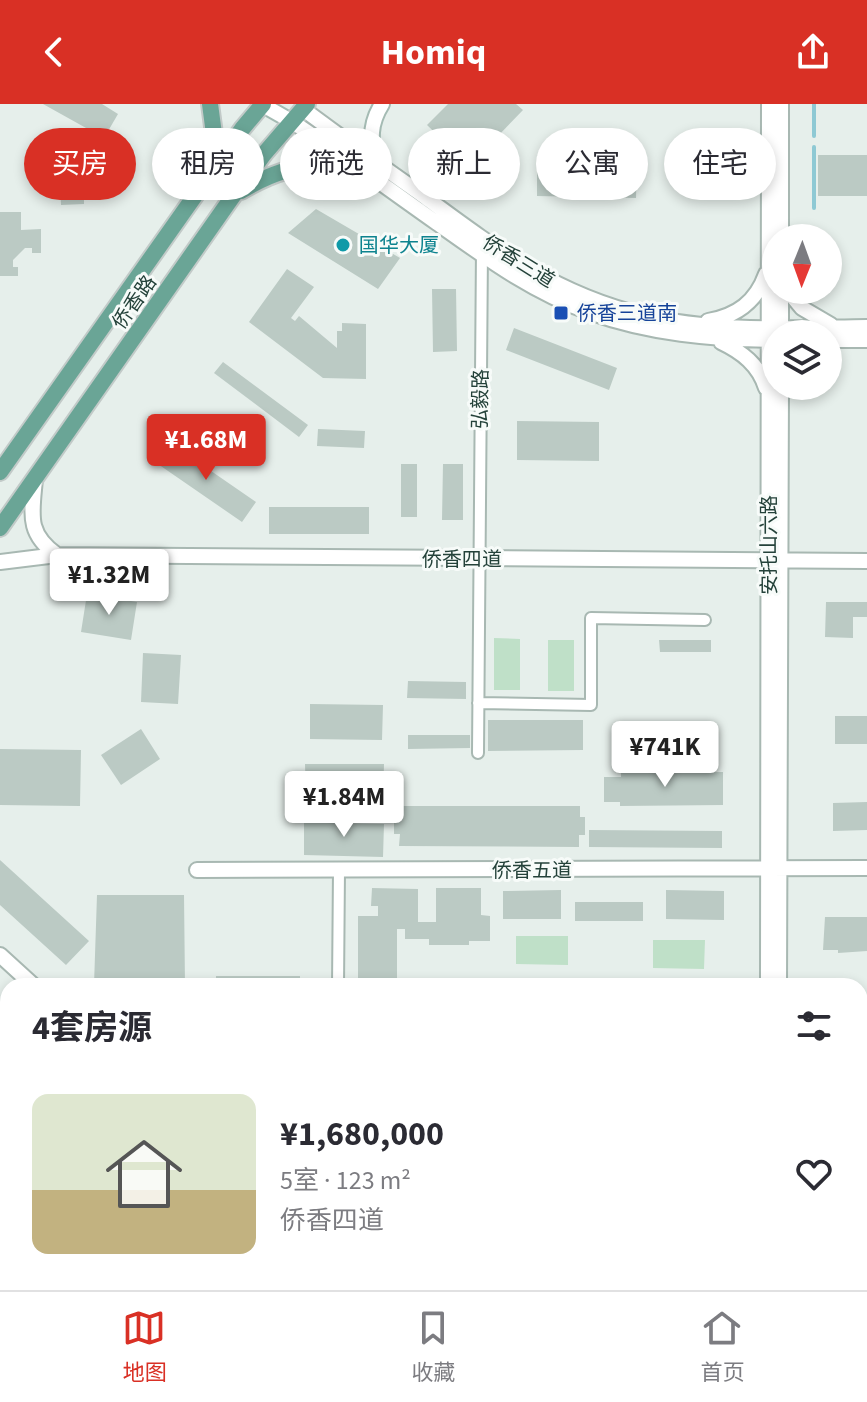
<!DOCTYPE html>
<html lang="zh">
<meta charset="utf-8">
<style>
body{margin:0;font-family:"Source Sans 3","Noto Sans SC",sans-serif;background:#f7f7f7;color:#2b2b33;height:100vh;display:flex;flex-direction:column;font-size:30px;white-space:nowrap}
*{box-sizing:border-box;margin:0}
p{font-size:26px;color:#7c7c81}
.icon{flex:none;width:44px;height:44px;fill:none;stroke:currentColor;stroke-width:2;stroke-linecap:round;stroke-linejoin:round}
.map{position:relative;flex:1;overflow:hidden}
.panel{position:absolute;left:0px;top:874px;width:868px;height:312px;display:flex;flex-direction:column;background:#fff;border-radius:24px 24px 0 0;box-shadow:0 4px 12px #0003}
.panel>*{flex:none}
.hud{position:absolute;left:24px;top:24px;width:820px;height:72px;display:flex;gap:16px}
.needle{width:52px;rotate:181deg}
.fabs{position:absolute;left:762px;top:120px;display:grid;gap:16px}
.fabs a{display:grid;place-items:center;width:80px;height:80px;border-radius:50%;background:#fff;box-shadow:0 4px 12px #0003;font-size:40px}
.price{position:absolute;translate:-50% -68px;padding:0 18px;border-radius:8px;background:#fff;color:#222;font-size:26px;line-height:52px;filter:drop-shadow(0 2px 4px #0008)}
.price::after{content:'';position:absolute;left:50%;top:48px;width:24px;height:18px;margin-left:-12px;background:inherit;clip-path:polygon(0 0,100% 0,50% 100%)}
.price.current{background:#d93025;color:#fff}
ul{padding:0;list-style:none}
li{display:flex;align-items:center;gap:24px;height:200px;padding:0 32px}
li span{display:grid;place-items:center;flex:none;width:224px;height:160px;border-radius:16px;color:#555}
li>.icon{margin-inline-start:auto}
span .icon{width:96px;height:96px;fill:#fffc;stroke-width:1}
li b{font-size:34px}
h2{display:flex;justify-content:space-between;align-items:center;height:96px;padding:0 32px;font-size:34px}
.chip{padding:0 28px;border-radius:36px;background:#fff;box-shadow:0 4px 12px #0003;font-size:28px;line-height:72px}
.chip.current{background:#d93025;color:#fff}
header{display:flex;justify-content:space-between;align-items:center;height:104px;padding:0 32px;background:#d93025;color:#fff;font-size:36px;font-weight:700}
.menu{display:flex;justify-content:space-around;align-items:center;height:112px;border-top:2px solid #e1e1e2;background:#fff;font-size:22px;color:#7c7c81}
.menu a{display:grid;justify-items:center;gap:4px}
.menu .current{color:#d93025}
.map>svg:first-child{display:block}
</style>
<header><svg class="icon" aria-label="back" viewBox="0 0 24 24"><path d="M15 5l-7 7 7 7"/></svg>Homiq<svg class="icon" aria-label="share" viewBox="0 0 24 24"><path d="M12 15V3M7 8l5-5 5 5M5 13v7h14v-7"/></svg></header>
<div class="map">
<svg width="867" height="1186" viewBox="0 0 867 1186">
<rect width="100%" height="100%" fill="#e6efeb"/>
<path fill="#bfe0c8" d="M494,534L520,535V586H494Z
M548,536H574V587H548Z
M516,832H568V861L516,860Z
M653,836H705L704,865L653,864Z"/>
<g fill="none" stroke-linecap="round" stroke-linejoin="round">
<path stroke="#8ec9d4" stroke-width="4" d="M814,0V32
M814,43V104"/>
</g>
<path fill="#bbcac4" d="M43,0H102L118,10L104,34Z
M448,0H516L523,6L469,62L427,21Z
M61,36H87V54H107V77H98V73H91L79,84L80,91H84V100L61,101L60,81H43L42,55H55V61L67,49H61Z
M537,51L637,53L636,94L537,92Z
M818,51H867V92H818Z
M316,105L400,154L378,185L288,129Z
M0,108H21V126L41,125V149H32V144H25L13,156V163H18V172H0Z
M287,165L314,183L291,214L295,217L299,212L337,244V227H342V219L366,220V275L323,274L249,218Z
M432,185H456L457,247L433,248Z
M514,224L617,264L609,286L506,246Z
M223,258L308,321L299,333L214,269Z
M517,317L599,318V357L517,356Z
M318,325L365,327L364,344L317,342Z
M169,338L256,398L242,418L155,358Z
M401,360H417V413H401Z
M443,360H463V416H442Z
M269,403H369V430H269Z
M87,490L137,498L131,536L81,528Z
M826,498H867V513H853V534L825,533Z
M659,536H711V548H660Z
M143,549L181,551L178,600L141,598Z
M408,577L466,578V595L407,594Z
M310,600L383,601L382,636L310,635Z
M835,612H867V640H835Z
M488,616H583V646L488,647Z
M141,625L160,655L121,681L101,651Z
M408,631H470V644L408,645Z
M0,645L81,646L80,702L0,701Z
M305,660H384L383,696H306Z
M723,668V701L620,702V698H604V673H621V669Z
M867,698V726L833,727V699Z
M400,702H580V713H585V731H579V743L399,742L400,730H394V713H400Z
M304,718L384,720L383,753L304,751Z
M589,726L722,727V744L589,743Z
M0,756L89,837L66,861L0,801Z
M372,784L418,785V818H436V784H481V811L490,812V837H469V841H429V835H405V825H397V882H358V812H378V802H371Z
M561,786V815H503V787Z
M666,786L724,787V816L666,815Z
M97,791H184L185,882L94,881Z
M575,798H643V817H575Z
M825,813H867V847L838,849V846H823Z
M216,872H300V882H216Z
M0,903L8,910L6,972L0,966Z
M860,964H867V989H860Z
M8,1058V1093L0,1101V1062Z
M100,1178H122L126,1186H89L88,1184Z"/>
<g fill="none" stroke-linecap="round" stroke-linejoin="round">
<defs>
<path id="minor" d="M478,599L591,601V514L705,516
M478,649L482,145
M338,882L339,766
M860,1012H867
M860,1142H867"/>
<path id="tertiary" d="M303,5C342,34 381,62 421,90C493,143 554,190 643,211C715,229 793,224 867,223
M291,17C341,50 389,85 437,119C485,153 532,188 589,208C650,230 711,235 775,236
M781,134V0
M787,186L802,204L831,221
M708,217C737,212 756,198 766,170
M781,230V186
M828,236H867
M721,238C742,248 759,261 766,284
M35,375C32,410 26,429 57,451
M0,458L57,451L867,457
M197,766L867,764
M0,851L34,882
M768,882L769,0
M779,882L781,282
M381,1178L384,1186
M743,1186L748,1178"/>
<path id="secondary" d="M261,0L291,17
M377,58C369,37 370,19 382,0"/>
<path id="primary" d="M208,69L214,30L210,0
M241,87C279,64 320,53 363,67
M0,368L242,25L263,0
M0,424L233,92L264,50L307,0"/>
</defs>
<use href="#minor" stroke="#a8b8b2" stroke-width="14"/>
<use href="#tertiary" stroke="#a8b8b2" stroke-width="18"/>
<use href="#secondary" stroke="#a4bbb3" stroke-width="18"/>
<use href="#primary" stroke="#c2cac8" stroke-width="20"/>
<use href="#minor" stroke="#fff" stroke-width="10"/>
<use href="#tertiary" stroke="#fff" stroke-width="14"/>
<use href="#secondary" stroke="#fff" stroke-width="14"/>
<use href="#primary" stroke="#6aa596" stroke-width="16"/>
</g>
<circle fill="#0f9aa8" stroke="#f7fbf9" stroke-width="3" cx="343" cy="141" r="8"/>
<rect fill="#1a4fb4" stroke="#f7fbf9" stroke-width="3" x="553" y="201" width="16" height="16" rx="4"/>
<g text-anchor="middle" stroke-width="6" stroke-linejoin="round" paint-order="stroke">
<g font-size="20" fill="#0d838f" stroke="#f7fbf9" text-anchor="start">
<text x="359" y="148">国华大厦</text>
</g>
<g font-size="20" fill="#24423a" stroke="#f7fbf9">
<text transform="translate(519 157) rotate(32)" y="7">侨香三道</text>
<text transform="translate(134 198) rotate(-55)" y="7">侨香路</text>
<text transform="translate(480 295) rotate(-89)" y="7">弘毅路</text>
<text transform="translate(769 441) rotate(-90)" y="7">安托山六路</text>
<text x="462" y="462">侨香四道</text>
<text x="532" y="773">侨香五道</text>
</g>
<g font-size="20" fill="#164399" stroke="#f7fbf9" text-anchor="start">
<text x="577" y="216">侨香三道南</text>
</g>
</g>
</svg>
<div class="fabs">
<a><svg class="needle" viewBox="-14 -14 28 28"><path d="M0-13l5 13h-10z" fill="#e53935"/><path d="M0 13l5-13h-10z" fill="#7c7c81"/></svg></a>
<a><svg class="icon" aria-label="layers" viewBox="0 0 24 24"><path d="M12 4l9 5-9 5-9-5zM3 14l9 5 9-5"/></svg></a>
</div>
<b class="price current" style="left:206px;top:378px">¥1.68M</b>
<b class="price" style="left:109px;top:513px">¥1.32M</b>
<b class="price" style="left:665px;top:685px">¥741K</b>
<b class="price" style="left:344px;top:735px">¥1.84M</b>
<div class="hud">
<a class="chip current">买房</a>
<a class="chip">租房</a>
<a class="chip">筛选</a>
<a class="chip">新上</a>
<a class="chip">公寓</a>
<a class="chip">住宅</a>
</div>
<section class="panel">
<h2>4套房源<svg class="icon" aria-label="filters" viewBox="0 0 24 24"><path d="M4 7h16M4 17h16"/><circle cx="9" cy="7" r="2"/><circle cx="15" cy="17" r="2"/></svg></h2>
<ul>
<li><span style="background:linear-gradient(#dfe7d0 60%,#c2b280 0)"><svg class="icon" aria-label="home" viewBox="0 0 24 24"><path d="M3 11l9-7 9 7M6 9v11h12V9"/></svg></span><div><b>¥1,680,000</b><p>5室 · 123 m²</p><p>侨香四道</p></div><svg class="icon" aria-label="heart" viewBox="0 0 24 24"><path d="M12 20l-8-8c-3-5 5-10 8-4 3-6 11-1 8 4z"/></svg></li>
</ul>
</section>
</div>
<nav class="menu">
<a class="current"><svg class="icon" aria-label="map" viewBox="0 0 24 24"><path d="M3 6l6-2 6 2 6-2v14l-6 2-6-2-6 2zM9 4v14M15 6v14"/></svg>地图</a>
<a><svg class="icon" aria-label="saved" viewBox="0 0 24 24"><path d="M7 4h10v16l-5-4-5 4z"/></svg>收藏</a>
<a><svg class="icon" aria-label="home" viewBox="0 0 24 24"><path d="M3 11l9-7 9 7M6 9v11h12V9"/></svg>首页</a>
</nav>
